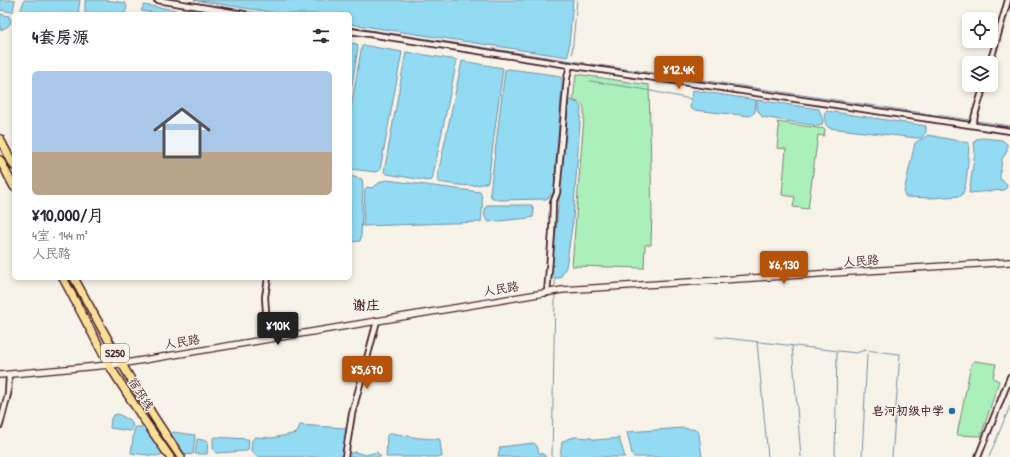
<!DOCTYPE html>
<html lang="zh">
<meta charset="utf-8">
<style>
body{margin:0;font-family:"Patrick Hand","LXGW WenKai TC",sans-serif;background:#f2f2f3;color:#2b2b33;height:100vh;display:flex;flex-direction:column;font-size:15px;white-space:nowrap}
*{box-sizing:border-box;margin:0}
p{font-size:13px;color:#7c7c81}
.icon{flex:none;width:22px;height:22px;fill:none;stroke:currentColor;stroke-width:2;stroke-linecap:round;stroke-linejoin:round}
.map{position:relative;flex:1;overflow:hidden}
.details{position:absolute;left:12px;top:12px;width:340px;height:268px;display:flex;flex-direction:column;background:#fff;border-radius:6px;box-shadow:0 2px 6px #0003}
.details>*{flex:none}
.fabs{position:absolute;left:962px;top:12px;display:grid;gap:8px}
.fabs a{display:grid;place-items:center;width:36px;height:36px;border-radius:6px;background:#fff;box-shadow:0 2px 6px #0003;font-size:20px}
.price{position:absolute;translate:-50% -34px;padding:0 9px;border-radius:4px;background:#b45309;color:#fff;font-size:13px;line-height:26px;filter:drop-shadow(0 1px 2px #0008)}
.price::after{content:'';position:absolute;left:50%;top:24px;width:12px;height:9px;margin-left:-6px;background:inherit;clip-path:polygon(0 0,100% 0,50% 100%)}
.price.current{background:#222;color:#fff}
ul{padding:0;list-style:none}
li{display:grid;align-content:center;gap:8px;height:212px;padding:0 20px}
li span{display:grid;place-items:center;height:124px;border-radius:6px;color:#555}
li>.icon{margin-inline-start:auto}
span .icon{width:72px;height:72px;fill:#fffc;stroke-width:1}
li b{font-size:17px}
h2{display:flex;justify-content:space-between;align-items:center;height:48px;padding:0 20px;font-size:17px}
.map>svg:first-child{display:block}
</style>
<div class="map">
<svg width="1010" height="457" viewBox="0 0 1010 457">
<rect width="100%" height="100%" fill="#f7f3e8"/>
<filter id="ink" filterUnits="userSpaceOnUse"><feTurbulence type="fractalNoise" baseFrequency=".025" numOctaves="2"/><feDisplacementMap in="SourceGraphic" scale="8" xChannelSelector="R" yChannelSelector="G"/><feConvolveMatrix kernelMatrix="1 2 1 2 8 2 1 2 1" color-interpolation-filters="sRGB"/></filter>
<g filter="url(#ink)">
<path fill="#abefba" stroke="#7a8772" d="M576,74L649,85L652,213L651,245H645L644,268L572,266L584,117C584,105 585,103 573,101Z
M777,122L825,129L824,136L818,135L808,209L793,207L795,197L782,195L786,149L777,148L779,127Z
M975,361L996,364L993,378L999,381L981,436L957,435L971,364Z"/>
<path fill="#92dbf3" stroke="#7590a3" d="M0,0H15L13,11L12,12L0,10Z
M24,0H80L78,14H22L20,13Z
M85,0H106L125,3L127,6L125,14H85Z
M194,0H573L568,57L350,24V14H283Z
M144,5L176,10V14H161L141,11Z
M0,14L9,16L11,21C9,27 6,28 0,30Z
M350,43L357,44L358,47L350,98Z
M362,45L402,52L380,170L376,172L350,169V113Z
M406,52L457,60L432,180L429,181L387,174L384,172Z
M462,61L503,68L488,182C473,189 453,184 438,182V174Z
M509,69L555,75L562,78V85L554,191L551,196L546,199L498,200L491,197L490,193L505,70Z
M692,90L756,100L755,112L750,116L693,110L690,108Z
M569,99L579,104L581,108L573,220L566,267L560,278H551Z
M757,100L819,109L823,120L822,125L818,126L762,117L757,109Z
M827,111L926,126V132L921,138H917L829,128C824,124 825,120 824,113Z
M928,135L969,143C968,153 968,189 961,196L931,198L906,197L904,194L905,187L915,143Z
M983,138L1002,140L1007,144V151L1002,159L1000,176V179L1006,183L1007,187L1004,190L969,193L975,151L974,142L976,139Z
M350,176L362,179L363,186L361,236L360,241L350,242Z
M387,180L480,192C484,200 482,212 481,222L363,226L365,189L367,187L372,188L382,181Z
M487,205H532L534,212L533,217L529,218L489,222C483,219 484,210 487,205Z
M118,414L131,421L133,426L132,430L130,431L110,428L111,418L114,415Z
M300,425L345,428L346,429L343,457H258L251,451L252,440L255,437L272,438L297,433Z
M136,427H144L148,428L164,454L156,456L131,453L134,430Z
M683,428L697,430L699,434L702,457H633L632,454L627,432Z
M173,432L195,435L193,454L185,455L171,434Z
M392,433L419,438L439,439L440,440L442,457H386L387,435Z
M215,437L248,439L249,440L248,450L247,451L216,453L213,450V438Z
M575,437L591,438L595,440L619,438L625,457H560L562,442L567,439Z
M197,439L208,441L207,454H195Z
M534,443L537,446L539,453L543,454L546,457H498L500,447Z
M354,452L366,455L377,452L381,457H347L348,454Z"/>
<g fill="none" stroke-linecap="round" stroke-linejoin="round">
<path stroke="#7590a3" stroke-width="1" d="M177,0L266,14
M350,27L585,63
M572,54L577,0
M591,64L675,76
M681,77L970,120
M590,81L641,89L691,99
M977,121L1010,126
M555,288V278
M716,337L856,353L865,350L900,354L892,457
M757,342L768,457
M792,346L801,457
M552,457L555,294
M835,457L837,352
M862,457L867,354
M989,457L1010,406"/>
<defs>
<path id="minor" d="M157,0L244,14
M350,31L588,68L1010,131
M990,63L1008,0
M972,125L984,85
M268,278L265,297L268,339
M547,293L552,233L553,203L557,193L567,78L570,65
M0,425L8,394L9,375
M345,457L352,414L377,321
M978,457L1010,377"/>
<path id="tertiary" d="M0,375L120,364L562,290L1010,262"/>
<path id="primary" d="M0,139L14,166
M0,160L14,187
M63,278L109,365L142,417L170,457
M74,278C108,340 140,399 181,457"/>
</defs>
<use href="#minor" stroke="#4a1f2b" stroke-width="8"/>
<use href="#tertiary" stroke="#4a1f2b" stroke-width="8"/>
<use href="#primary" stroke="#4a1f2b" stroke-width="10"/>
<use href="#minor" stroke="#f7f3e8" stroke-width="4.5"/>
<use href="#tertiary" stroke="#f7f3e8" stroke-width="5.5"/>
<use href="#primary" stroke="#fadf96" stroke-width="7"/>
</g>
</g>
<circle fill="#1f6fb2" stroke="#f7f3e8" stroke-width="1.5" cx="952" cy="411" r="4"/>
<g text-anchor="middle" stroke-width="3" stroke-linejoin="round" paint-order="stroke">
<rect fill="#f7f3e8" stroke="#7e5f64" stroke-width="1" x="101" y="344" width="28" height="18" rx="3"/>
<g font-size="11" font-weight="bold" fill="#4a1f2b">
<text x="115" y="357">S250</text>
</g>
<g font-size="12" fill="#4a1f2b" stroke="#f7f3e8">
<text transform="translate(861 261) rotate(-4)" y="4">人民路</text>
<text transform="translate(501 289) rotate(-9)" y="4">人民路</text>
<text transform="translate(182 342) rotate(-9)" y="4">人民路</text>
<text transform="translate(141 394) rotate(58)" y="4">宿邳线</text>
</g>
<g font-size="12" font-weight="bold" fill="#4a1f2b" stroke="#f7f3e8" text-anchor="end">
<text x="944" y="415">皂河初级中学</text>
</g>
<g font-size="14" font-weight="bold" fill="#4a1f2b" stroke="#f7f3e8">
<text x="366" y="310">谢庄</text>
</g>
</g>
</svg>
<div class="fabs">
<a><svg class="icon" aria-label="locate" viewBox="0 0 24 24"><circle cx="12" cy="12" r="6"/><path d="M12 2v4M12 18v4M2 12h4M18 12h4"/></svg></a>
<a><svg class="icon" aria-label="layers" viewBox="0 0 24 24"><path d="M12 4l9 5-9 5-9-5zM3 14l9 5 9-5"/></svg></a>
</div>
<b class="price" style="left:679px;top:90px">¥12.4K</b>
<b class="price" style="left:784px;top:285px">¥6,130</b>
<b class="price current" style="left:278px;top:346px">¥10K</b>
<b class="price" style="left:367px;top:390px">¥5,670</b>
<section class="details">
<h2>4套房源<svg class="icon" aria-label="filters" viewBox="0 0 24 24"><path d="M4 7h16M4 17h16"/><circle cx="9" cy="7" r="2"/><circle cx="15" cy="17" r="2"/></svg></h2>
<ul>
<li><span style="background:linear-gradient(#a9c7e8 65%,#b9a48a 0)"><svg class="icon" aria-label="home" viewBox="0 0 24 24"><path d="M3 11l9-7 9 7M6 9v11h12V9"/></svg></span><div><b>¥10,000/月</b><p>4室 · 144 m²</p><p>人民路</p></div></li>
</ul>
</section>
</div>
